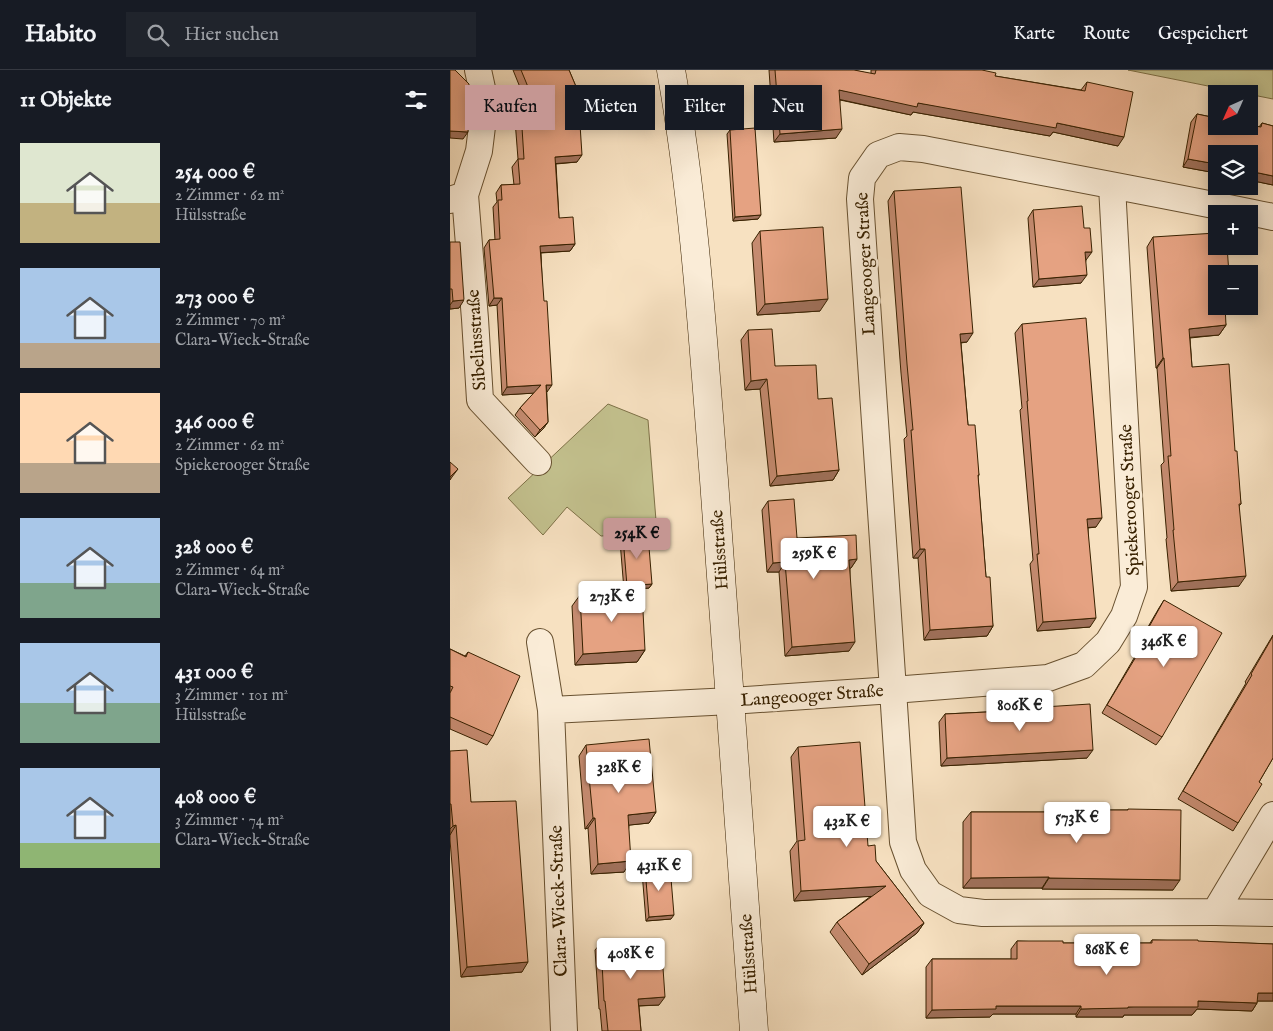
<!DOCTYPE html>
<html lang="de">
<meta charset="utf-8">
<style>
body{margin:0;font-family:"IM FELL English",serif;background:#20242c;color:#f1f3f6;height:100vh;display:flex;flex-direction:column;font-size:19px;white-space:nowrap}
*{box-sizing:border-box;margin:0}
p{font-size:16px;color:#9ea1a6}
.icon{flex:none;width:28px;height:28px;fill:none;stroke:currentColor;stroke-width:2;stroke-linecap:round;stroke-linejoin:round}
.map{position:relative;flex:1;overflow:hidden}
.sheet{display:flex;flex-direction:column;background:#171b24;width:450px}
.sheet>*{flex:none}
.hud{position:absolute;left:15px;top:15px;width:475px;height:45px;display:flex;gap:10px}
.needle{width:32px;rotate:225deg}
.buttons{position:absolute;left:758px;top:15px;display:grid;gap:10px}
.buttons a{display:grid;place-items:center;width:50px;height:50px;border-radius:0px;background:#171b24;box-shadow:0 2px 12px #0003;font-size:25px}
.price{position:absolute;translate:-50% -42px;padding:0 11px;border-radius:5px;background:#fff;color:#222;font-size:16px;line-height:32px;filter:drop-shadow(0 1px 2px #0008)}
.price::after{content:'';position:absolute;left:50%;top:30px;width:15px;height:11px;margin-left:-8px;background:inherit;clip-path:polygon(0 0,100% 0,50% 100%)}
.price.on{background:#c59692;color:#111}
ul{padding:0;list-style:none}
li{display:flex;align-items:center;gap:15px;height:125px;padding:0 20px}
li span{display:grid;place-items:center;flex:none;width:140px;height:100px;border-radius:0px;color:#555}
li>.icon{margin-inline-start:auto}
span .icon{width:60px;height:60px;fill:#fffc;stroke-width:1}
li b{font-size:21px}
h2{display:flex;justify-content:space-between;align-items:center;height:60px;padding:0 20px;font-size:21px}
.chip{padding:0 18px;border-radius:0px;background:#171b24;box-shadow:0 2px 12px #0003;font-size:18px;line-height:45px}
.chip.on{background:#c59692;color:#111}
header{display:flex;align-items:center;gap:30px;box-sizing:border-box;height:70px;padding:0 25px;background:#171b24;border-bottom:1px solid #363941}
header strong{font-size:24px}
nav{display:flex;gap:28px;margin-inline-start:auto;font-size:18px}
.search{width:350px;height:45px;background:#20242c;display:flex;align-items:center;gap:12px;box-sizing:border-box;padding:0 18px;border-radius:0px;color:#9ea1a6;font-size:19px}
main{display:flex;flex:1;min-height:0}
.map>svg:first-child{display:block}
</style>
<header>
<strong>Habito</strong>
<div class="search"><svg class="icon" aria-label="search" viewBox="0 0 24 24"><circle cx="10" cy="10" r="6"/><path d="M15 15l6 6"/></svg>Hier suchen</div>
<nav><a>Karte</a><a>Route</a><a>Gespeichert</a></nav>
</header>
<main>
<section class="sheet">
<h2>11 Objekte<svg class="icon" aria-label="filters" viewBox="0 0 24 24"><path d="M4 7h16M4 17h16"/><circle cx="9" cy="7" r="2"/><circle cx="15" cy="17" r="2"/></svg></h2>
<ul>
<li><span style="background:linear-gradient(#dfe7d0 60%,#c2b280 0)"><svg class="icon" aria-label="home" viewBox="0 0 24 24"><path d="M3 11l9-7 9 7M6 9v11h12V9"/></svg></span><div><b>254 000 €</b><p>2 Zimmer · 62 m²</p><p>Hülsstraße</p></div></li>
<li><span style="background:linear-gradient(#a9c7e8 75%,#b9a48a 0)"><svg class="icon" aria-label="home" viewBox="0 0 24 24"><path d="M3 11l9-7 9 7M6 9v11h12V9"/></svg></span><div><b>273 000 €</b><p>2 Zimmer · 70 m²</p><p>Clara-Wieck-Straße</p></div></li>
<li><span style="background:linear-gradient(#ffd9b3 70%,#b9a48a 0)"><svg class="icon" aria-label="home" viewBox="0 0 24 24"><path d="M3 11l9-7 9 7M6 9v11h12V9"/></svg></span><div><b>346 000 €</b><p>2 Zimmer · 62 m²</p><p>Spiekerooger Straße</p></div></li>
<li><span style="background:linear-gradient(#a9c7e8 65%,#7fa58c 0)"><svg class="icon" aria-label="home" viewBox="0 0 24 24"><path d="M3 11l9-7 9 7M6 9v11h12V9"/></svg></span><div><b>328 000 €</b><p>2 Zimmer · 64 m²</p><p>Clara-Wieck-Straße</p></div></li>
<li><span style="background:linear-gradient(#a9c7e8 60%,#7fa58c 0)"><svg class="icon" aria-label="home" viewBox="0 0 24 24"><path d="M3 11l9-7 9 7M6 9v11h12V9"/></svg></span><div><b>431 000 €</b><p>3 Zimmer · 101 m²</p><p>Hülsstraße</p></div></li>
<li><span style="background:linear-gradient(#a9c7e8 75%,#8fb573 0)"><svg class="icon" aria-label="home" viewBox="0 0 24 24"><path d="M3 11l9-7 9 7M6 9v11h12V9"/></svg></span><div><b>408 000 €</b><p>3 Zimmer · 74 m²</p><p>Clara-Wieck-Straße</p></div></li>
</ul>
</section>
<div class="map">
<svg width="823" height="961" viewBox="0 0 823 961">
<rect width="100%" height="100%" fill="#f7e1c1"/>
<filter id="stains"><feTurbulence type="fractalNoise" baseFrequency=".004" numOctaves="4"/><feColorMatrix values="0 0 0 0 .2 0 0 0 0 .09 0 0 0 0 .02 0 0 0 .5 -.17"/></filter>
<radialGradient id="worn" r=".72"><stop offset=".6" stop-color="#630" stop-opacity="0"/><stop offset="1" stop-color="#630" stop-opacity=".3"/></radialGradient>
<path fill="#c3c18e" stroke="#7e7147" d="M678,0H823V29Z
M158,334L198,350L207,463L151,466L117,437L93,465L58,428Z"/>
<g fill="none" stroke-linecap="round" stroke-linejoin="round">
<defs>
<path id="street" d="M662,116L684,517L674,546L658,572L634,595L598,608L443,620L453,772L463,800L480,824L509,840L533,843L765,842L823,843
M15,125L25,249L30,330L88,392
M0,130L15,125L29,81L35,32L28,0
M90,572L101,640L281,631L443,620L410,129L412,108L428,85L449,77L473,79C590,102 707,123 823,147
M101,640L114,961
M765,842L823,745"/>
<path id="secondary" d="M221,0C245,135 253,273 264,410C278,593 290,777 304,961"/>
</defs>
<use href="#street" stroke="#685130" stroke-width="28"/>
<use href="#secondary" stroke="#382100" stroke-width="29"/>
<use href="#street" stroke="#faecd7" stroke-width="26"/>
<use href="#secondary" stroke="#faecd7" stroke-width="28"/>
</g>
<path fill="#c58b70" stroke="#382100" d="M63,0H119L135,38L130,45L127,92L106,94L109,148L125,174L120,181L91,183L98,352L93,359L85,367L65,345L70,338L84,323L52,325L47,235L39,236L34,178L39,170H45L43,137L47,132L46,123L51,115H64L62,97L68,89L65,50L71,42H80Z
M319,0H404L421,4V0H532L545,6L631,20L637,12L668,76L603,62L600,66L463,42L461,45L390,30L386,68L324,72Z
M747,44L809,57L812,53L823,56V115L799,110V84H766V103L733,97L741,52Z
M280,60L308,149L283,151L277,64Z
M444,121L517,272L511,273L518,355L529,405L528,407L536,507L543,556L537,566L474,570L468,488H463L454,369L457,366L451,303L438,131Z
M583,140L634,158L636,190L631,213L583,217L578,148Z
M310,161L370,241L307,245L302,173Z
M703,167L766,204L776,255L769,265L740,268L742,297L785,381L791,434L789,436V516L721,521L716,469L717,468L711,395L714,392L707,298H706L697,177Z
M0,172L9,238L0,239Z
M572,254L646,457L638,458L640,557L587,561L580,494L583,490L570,340L572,338L565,263Z
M298,260L325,296L368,329L389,400L383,410L320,416L310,319L295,320L291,270Z
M318,431L347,468L407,489L401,498H400L399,581L335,586L329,502H317L312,440Z
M173,467L202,514L199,518L174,520L170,471Z
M130,525L195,580L187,592L125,595L122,536Z
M714,530L712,667L706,675L652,643L687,583L684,581L709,538Z
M823,565V688L809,712L788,753L783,761L728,729L796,613L795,612Z
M0,579L15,586L18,582L43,666L37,675L0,659Z
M578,638L637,688L491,696L489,652L495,644L577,640Z
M136,675L206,742L199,753L179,755L174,802L141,804L138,758L135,759L129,686Z
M348,677L418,776L426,791L474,853L467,863L412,905L380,862L387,852L421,826L344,831L340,781L347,771L341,687Z
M0,681L21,732L72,902L11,907L0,770Z
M678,739L723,820L592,819V818H513V752L521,742H598L599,740H678Z
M195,798L221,849L196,851L192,802Z
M702,870L823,874V931H807V933L802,941L747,939L742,945H674L673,947H626V944H543L540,947L476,948V897L482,889H561V879L567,871L613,873H700Z
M151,873L209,935L189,936L191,961H152L150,939H149L145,880Z"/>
<path fill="#a0715b" stroke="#382100" d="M389,20L468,33L607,53L674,67L668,76L603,62L600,66L463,42L461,45L383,28Z
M135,38L129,46V39Z
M392,59L386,68L324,72L330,64Z
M0,61L18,62L13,69L0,68Z
M132,85L127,92L100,94L105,87Z
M738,89L766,94V103L733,97Z
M799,101L823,106V115L799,110Z
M311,145L308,149L283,151L285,147Z
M125,174L120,181L85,183L90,176Z
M635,182H642L636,190H629Z
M637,205L631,213L583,217L589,209Z
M44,228H52L47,235L39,236Z
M378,229L370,241L307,245L315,234Z
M14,230L9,238L0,239V235L3,231Z
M776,255L769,265L732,268L739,259Z
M523,263L517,272L503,273L510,264Z
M713,288H714L707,298H706Z
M317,309L310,319L295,320L301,311Z
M91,315L86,323L52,325L57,317Z
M96,315H102L97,322Z
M98,352L93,359L85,367L90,360Z
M8,399L2,407L0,410V407Z
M389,400L383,410L320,416L327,406Z
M652,448L646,457L630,458L637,449Z
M470,479H475L468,488H463Z
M407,489L401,498L392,499L399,490Z
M335,492L329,502H317L323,493Z
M796,506L789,516L721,521L728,512Z
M202,514L199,518L174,520L177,516Z
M646,548L640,557L587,561L593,552Z
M543,556L537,566L474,570L480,560Z
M405,572L399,581L335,586L342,577Z
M195,580L187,592L125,595L133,584Z
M643,680L637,688L491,696L497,688Z
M206,742L199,753L171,756L178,745Z
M143,748H145L138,758L135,759Z
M6,755L0,765V759L3,756Z
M181,791L174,802L141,804L148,794Z
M599,807L592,818H513L521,808Z
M599,808L730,810L723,820L592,819Z
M436,816L428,826L344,831L351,821Z
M224,845L221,849L196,851L199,847Z
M474,853L467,863L412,905L419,894Z
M78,892L72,902L11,907L17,897Z
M808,923H823V931H802Z
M215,927L209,935L183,936L188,929Z
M748,931L807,933L802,941L747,939L742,945H674L673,947H626L631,939L678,937Z
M546,936H631L626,944H543L540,947L476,948L482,940Z"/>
<path fill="#e5a282" stroke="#382100" d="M0,0H5L19,14L18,62L0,61Z
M71,0H119L135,38L129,39L132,85L105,87L109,148L123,147L125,174L90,176L94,231H97L102,315H96L98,352L90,360L70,338L91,315L57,317L52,228H44L39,170L50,169L48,130H52L51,115L70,114L68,89H74L71,42L88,41Z
M325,0H404L425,4L426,0H532L546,3L545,6L635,21L637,12L683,22L674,67L607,53L606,58L468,33L467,37L389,20L392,59L330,64Z
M747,44L766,48V56H799V55L811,57L812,53L823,56V106L799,101V84H766V94L738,89Z
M305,58L311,145L285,147L280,60Z
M511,117L523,263L510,264L518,355H525L529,405H528L536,507H540L543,556L480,560L475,479H470L461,360H463L457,294L444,121Z
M632,136L634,158H640L642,182H635L637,205L589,209L583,140Z
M373,157L378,229L315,234L310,161Z
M766,163V176H777L779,204H766V236H775L776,255L739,259L742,297L779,294L785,381H787L791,434H789L796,506L728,512L723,460H724L718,386H721L714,288H713L703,167Z
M0,172H10L14,230L3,231L2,219H0Z
M636,248L652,448L637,449L646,548L593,552L587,484H589L577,331H578L572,254Z
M322,259L325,296L366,295L368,329L382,328L389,400L327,406L317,309L301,311L298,260Z
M0,392L8,399L0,407Z
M344,429L347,468L406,465L407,489L399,490L405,572L342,577L335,492L323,493L318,431Z
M198,465L202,514L177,516L173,467Z
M192,522L195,580L133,584L130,525Z
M714,530L772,563L712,667L657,635L693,575L690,573Z
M823,566V688L809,712L812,714L788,753L733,721L802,605L801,604Z
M0,579L16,587L18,582L70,606L43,666L0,647V623L3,617L0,616Z
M640,634L643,680L497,688L495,644L579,640L578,638Z
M199,669L206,742L178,745L181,791L148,794L145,748H143L136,675Z
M410,672L418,776L425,775L426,791L474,853L419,894L387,852L436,816L351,821L348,771L355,770L348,677Z
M17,680L21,732L66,731L78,892L17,897L6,755L3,756L1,734H0V681Z
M678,739L731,740L730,810L599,808V807L521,808V742H599V740H678Z
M220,796L224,845L199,847L195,798Z
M211,869L215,927L188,929L191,961H158L155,931H154L151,873Z
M702,870H748V871L823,874V923H808L807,933L748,931V937H678V938L631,939V936H546V939L482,940V889H567V871H613V873H702Z"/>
<g text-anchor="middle" stroke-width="5" stroke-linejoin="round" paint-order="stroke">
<g font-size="18" fill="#382100" stroke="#faecd7">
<text transform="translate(415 194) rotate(-93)" y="6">Langeooger Straße</text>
<text transform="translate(26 270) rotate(-94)" y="6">Sibeliusstraße</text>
<text transform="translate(679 430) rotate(-93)" y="6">Spiekerooger Straße</text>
<text transform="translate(269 480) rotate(-94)" y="6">Hülsstraße</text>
<text transform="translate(362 625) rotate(-4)" y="6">Langeooger Straße</text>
<text transform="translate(108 831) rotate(-92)" y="6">Clara-Wieck-Straße</text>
<text transform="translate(298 884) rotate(-94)" y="6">Hülsstraße</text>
</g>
</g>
<rect width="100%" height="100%" filter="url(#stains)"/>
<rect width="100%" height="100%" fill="url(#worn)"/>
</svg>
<div class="buttons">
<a><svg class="needle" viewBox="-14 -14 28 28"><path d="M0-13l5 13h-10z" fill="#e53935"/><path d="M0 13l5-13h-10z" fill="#9ea1a6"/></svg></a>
<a><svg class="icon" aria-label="layers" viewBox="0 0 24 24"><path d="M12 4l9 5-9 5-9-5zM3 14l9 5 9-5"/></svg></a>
<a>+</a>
<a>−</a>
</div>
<b class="price on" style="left:187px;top:490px">254K €</b>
<b class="price" style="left:364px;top:510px">259K €</b>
<b class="price" style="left:162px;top:553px">273K €</b>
<b class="price" style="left:714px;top:598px">346K €</b>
<b class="price" style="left:570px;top:662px">806K €</b>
<b class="price" style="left:169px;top:724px">328K €</b>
<b class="price" style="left:627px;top:774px">573K €</b>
<b class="price" style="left:397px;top:778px">432K €</b>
<b class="price" style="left:209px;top:822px">431K €</b>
<b class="price" style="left:657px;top:906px">868K €</b>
<b class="price" style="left:181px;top:910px">408K €</b>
<div class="hud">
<a class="chip on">Kaufen</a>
<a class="chip">Mieten</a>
<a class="chip">Filter</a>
<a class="chip">Neu</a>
</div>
</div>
</main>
